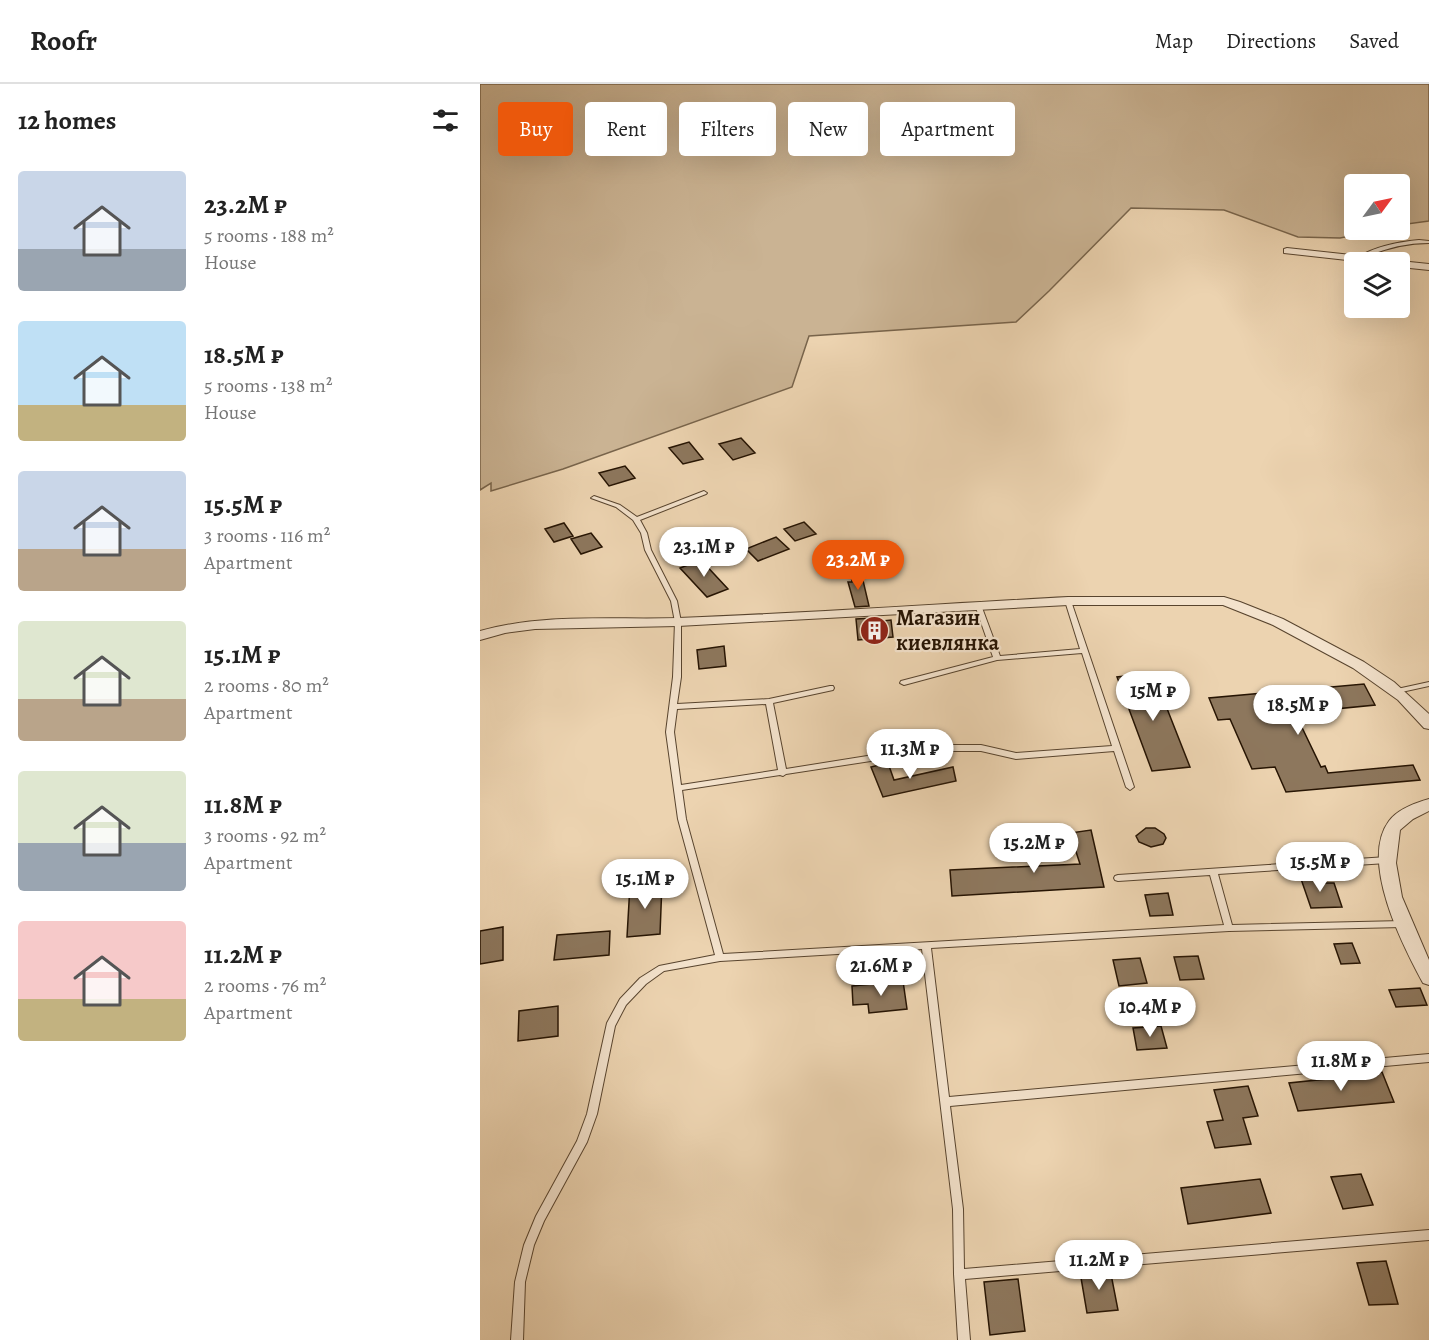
<!DOCTYPE html>
<meta charset="utf-8">
<style>
body{margin:0;font-family:Alegreya,serif;background:#f6f6f6;color:#222;height:100vh;display:flex;flex-direction:column;font-size:22px;white-space:nowrap}
*{box-sizing:border-box;margin:0}
p{font-size:20px;color:#767676}
.icon{flex:none;width:33px;height:33px;fill:none;stroke:currentColor;stroke-width:2;stroke-linecap:round;stroke-linejoin:round}
.map{position:relative;flex:1;overflow:hidden}
.side{display:flex;flex-direction:column;background:#fff;width:480px}
.side>*{flex:none}
.banner{position:absolute;left:18px;top:18px;width:570px;height:54px;display:flex;gap:12px}
.needle{width:39px;rotate:57deg}
.buttons{position:absolute;left:864px;top:90px;display:grid;gap:12px}
.buttons a{display:grid;place-items:center;width:66px;height:66px;border-radius:6px;background:#fff;box-shadow:0 6px 24px #0002;font-size:30px}
.price{position:absolute;translate:-50% -51px;padding:0 14px;border-radius:21px;background:#fff;color:#222;font-size:20px;line-height:39px;filter:drop-shadow(0 2px 3px #0008)}
.price::after{content:'';position:absolute;left:50%;top:36px;width:18px;height:14px;margin-left:-9px;background:inherit;clip-path:polygon(0 0,100% 0,50% 100%)}
.price.current{background:#ea580c;color:#fff}
ul{padding:0;list-style:none}
li{display:flex;align-items:center;gap:18px;height:150px;padding:0 18px}
li span{display:grid;place-items:center;flex:none;width:168px;height:120px;border-radius:6px;color:#555}
li>.icon{margin-inline-start:auto}
span .icon{width:72px;height:72px;fill:#fffc;stroke-width:1}
li b{font-size:26px}
h2{display:flex;justify-content:space-between;align-items:center;height:72px;padding:0 18px;font-size:26px}
.tag{padding:0 21px;border-radius:6px;background:#fff;box-shadow:0 6px 24px #0002;font-size:21px;line-height:54px}
.tag.current{background:#ea580c;color:#fff}
header{display:flex;align-items:center;gap:36px;box-sizing:border-box;height:84px;padding:0 30px;background:#fff;border-bottom:2px solid #e0e0e0}
header strong{font-size:28px}
nav{display:flex;gap:33px;margin-inline-start:auto;font-size:21px}
main{display:flex;flex:1;min-height:0}
.map>svg:first-child{display:block}
</style>
<header>
<strong>Roofr</strong>
<nav><a>Map</a><a>Directions</a><a>Saved</a></nav>
</header>
<main>
<section class="side">
<h2>12 homes<svg class="icon" aria-label="filters" viewBox="0 0 24 24"><path d="M4 7h16M4 17h16"/><circle cx="9" cy="7" r="2"/><circle cx="15" cy="17" r="2"/></svg></h2>
<ul>
<li><span style="background:linear-gradient(#c9d6e8 65%,#9aa5b1 0)"><svg class="icon" aria-label="home" viewBox="0 0 24 24"><path d="M3 11l9-7 9 7M6 9v11h12V9"/></svg></span><div><b>23.2M ₽</b><p>5 rooms · 188 m²</p><p>House</p></div></li>
<li><span style="background:linear-gradient(#bfe0f5 70%,#c2b280 0)"><svg class="icon" aria-label="home" viewBox="0 0 24 24"><path d="M3 11l9-7 9 7M6 9v11h12V9"/></svg></span><div><b>18.5M ₽</b><p>5 rooms · 138 m²</p><p>House</p></div></li>
<li><span style="background:linear-gradient(#c9d6e8 65%,#b9a48a 0)"><svg class="icon" aria-label="home" viewBox="0 0 24 24"><path d="M3 11l9-7 9 7M6 9v11h12V9"/></svg></span><div><b>15.5M ₽</b><p>3 rooms · 116 m²</p><p>Apartment</p></div></li>
<li><span style="background:linear-gradient(#dfe7d0 65%,#b9a48a 0)"><svg class="icon" aria-label="home" viewBox="0 0 24 24"><path d="M3 11l9-7 9 7M6 9v11h12V9"/></svg></span><div><b>15.1M ₽</b><p>2 rooms · 80 m²</p><p>Apartment</p></div></li>
<li><span style="background:linear-gradient(#dfe7d0 60%,#9aa5b1 0)"><svg class="icon" aria-label="home" viewBox="0 0 24 24"><path d="M3 11l9-7 9 7M6 9v11h12V9"/></svg></span><div><b>11.8M ₽</b><p>3 rooms · 92 m²</p><p>Apartment</p></div></li>
<li><span style="background:linear-gradient(#f6c9c9 65%,#c2b280 0)"><svg class="icon" aria-label="home" viewBox="0 0 24 24"><path d="M3 11l9-7 9 7M6 9v11h12V9"/></svg></span><div><b>11.2M ₽</b><p>2 rooms · 76 m²</p><p>Apartment</p></div></li>
</ul>
</section>
<div class="map">
<svg width="949" height="1256" viewBox="0 0 949 1256">
<rect width="100%" height="100%" fill="#ecd3b0"/>
<filter id="stains"><feTurbulence type="fractalNoise" baseFrequency=".00333" numOctaves="4"/><feColorMatrix values="0 0 0 0 .2 0 0 0 0 .09 0 0 0 0 .02 0 0 0 .5 -.17"/></filter>
<radialGradient id="worn" r=".72"><stop offset=".6" stop-color="#630" stop-opacity="0"/><stop offset="1" stop-color="#630" stop-opacity=".3"/></radialGradient>
<path fill="#cab393" stroke="#78644b" stroke-width="1.5" d="M0,0H949V137L920,141V100H874V146H900L860,154L818,153L744,126L651,124L569,207L536,238L329,252L312,303L83,385L11,407V399L0,406Z"/>
<path fill="#8d775d" stroke="#261403" stroke-width="1.5" d="M261,354L275,369L253,376L239,360Z
M209,358L223,375L203,380L189,364Z
M145,382L155,394L129,402L119,389Z
M324,438L336,450L315,457L304,445Z
M84,439L93,452L74,458L65,445Z
M111,449L122,463L101,470L91,455Z
M296,453L309,465L278,477L266,465Z
M221,476L248,505L227,513L200,484Z
M381,488L389,522L375,523L368,498H372L371,490Z
M392,534L393,538L411,536L413,553L378,556L376,535Z
M244,562L246,582L219,585L217,566Z
M673,589L710,683L672,687L637,593Z
M884,600L895,621L815,629L841,683L845,682L848,689L933,681L940,696L806,708L795,683L772,685L750,635L738,636L729,614Z
M408,679L414,696L473,683L476,697L403,713L391,683Z
M666,744H675L684,750L686,754L683,760L671,763L659,758L656,752Z
M611,746L624,803L472,812L470,786L600,780L590,749Z
M840,791L843,799H854L862,823L831,824L820,792Z
M182,799L180,850L147,853L150,801Z
M688,809L693,831L670,832L665,811Z
M23,843V876L0,880V847Z
M130,847L129,871L74,876L77,851Z
M872,859L880,879L861,880L854,860Z
M718,872L724,895L700,896L694,873Z
M660,874L667,899L639,902L633,876Z
M423,897L427,925L389,929L388,920L373,921L372,902Z
M940,904L947,921L916,923L909,906Z
M78,922V952L38,957L39,927Z
M681,942L687,964L657,966L653,944Z
M872,987L873,992L902,988L914,1018L818,1027L809,999L856,994L854,989Z
M768,1002L778,1032L763,1034L771,1060L735,1064L727,1038L743,1036L734,1006Z
M881,1090L893,1121L863,1125L851,1093Z
M780,1095L791,1129L708,1140L701,1104Z
M906,1177L918,1220L889,1221L877,1179Z
M630,1185L638,1226L607,1229L600,1188Z
M538,1195L545,1247L510,1251L504,1198Z"/>
<g fill="none" stroke-linecap="round" stroke-linejoin="round">
<defs>
<path id="service" d="M939,156L949,157V159C924,159 902,165 879,176L875,175C893,163 917,158 939,156Z
M224,407L227,409L226,410L160,436L167,449L171,466L197,517L201,538V593L197,620L289,615L350,602H353L354,604L353,606L293,619L306,685L456,661H501L536,669L632,662L602,569L517,576L424,601L420,599L421,597L513,573L495,521L498,519L501,521L520,572L600,565L585,517L588,515L591,517L654,703L650,706L646,703L634,667L536,675L501,667H456L306,690L303,692L300,691L202,706L206,735L243,870L744,841L730,791L638,797L635,796L634,794L635,792L638,791L907,773L910,774L911,776L910,778L907,779L738,790L752,841L923,837L926,838L927,840L926,842L923,843L749,847L451,864L469,1013L949,970V978L470,1022L483,1125L484,1185L949,1146V1156L485,1195L490,1256H478L474,1190L473,1125L442,865L240,877L184,887L166,900L146,921L135,942L117,1030L107,1058L64,1137L54,1161L45,1198L43,1256H31L35,1198L44,1161L56,1132L97,1057L107,1030L127,939L140,915L160,894L179,882L235,871L198,735L186,648L193,593L195,538L191,517L165,466L161,449L153,436L136,423L111,414L114,412L140,421L157,433ZM286,620L298,686L201,701L194,648L197,625Z
M949,598V602L917,609L913,607L917,605Z"/>
<path id="minor" d="M807,164L908,175L913,178H885L804,169V165Z
M920,177L949,180V186L920,183V178H916Z
M588,513H744L760,518L803,535L884,578L914,598L949,630V645L944,644L918,616L873,584L793,541L743,521H588L198,542L55,545L25,549L0,556V547C64,529 133,536 198,534C328,529 458,520 588,513Z
M949,715V727L933,735L920,746L916,779L922,813L949,876V901L943,899C923,862 879,777 909,737C918,725 935,719 949,715Z"/>
</defs>
<use href="#service" stroke="#58442e" stroke-width="2"/>
<use href="#minor" stroke="#58442e" stroke-width="2"/>
<use href="#service" fill="#f3e2cc" fill-rule="evenodd"/>
<use href="#minor" fill="#f3e2cc" fill-rule="evenodd"/>
</g>
<defs>
<symbol id="building-disc" viewBox="-11 -11 22 22"><circle r="9.5" fill="#8f2418" stroke="#f3e2cc"/><path d="M-4-6H4V6H1V3H-1V6H-4ZM-2.5-4.3h1.7v1.8h-1.7ZM.8-4.3h1.7v1.8H.8ZM-2.5-1h1.7V.8h-1.7ZM.8-1h1.7V.8H.8Z" fill="#fff"/></symbol>
</defs>
<g fill-rule="evenodd">
<use href="#building-disc" x="378" y="530" width="33" height="33"/>
</g>
<g text-anchor="middle" stroke-width="4.5" stroke-linejoin="round" paint-order="stroke">
<g font-size="22" font-weight="bold" fill="#261403" stroke="#f3e2cc" text-anchor="start">
<text x="416" y="541">Магазин<tspan x="416" dy="25">киевлянка</tspan></text>
</g>
</g>
<rect width="100%" height="100%" filter="url(#stains)"/>
<rect width="100%" height="100%" fill="url(#worn)"/>
</svg>
<div class="buttons">
<a><svg class="needle" viewBox="-14 -14 28 28"><path d="M0-13l5 13h-10z" fill="#e53935"/><path d="M0 13l5-13h-10z" fill="#767676"/></svg></a>
<a><svg class="icon" aria-label="layers" viewBox="0 0 24 24"><path d="M12 4l9 5-9 5-9-5zM3 14l9 5 9-5"/></svg></a>
</div>
<b class="price" style="left:224px;top:494px">23.1M ₽</b>
<b class="price current" style="left:378px;top:507px">23.2M ₽</b>
<b class="price" style="left:673px;top:638px">15M ₽</b>
<b class="price" style="left:818px;top:652px">18.5M ₽</b>
<b class="price" style="left:430px;top:696px">11.3M ₽</b>
<b class="price" style="left:554px;top:790px">15.2M ₽</b>
<b class="price" style="left:840px;top:809px">15.5M ₽</b>
<b class="price" style="left:165px;top:826px">15.1M ₽</b>
<b class="price" style="left:401px;top:913px">21.6M ₽</b>
<b class="price" style="left:670px;top:954px">10.4M ₽</b>
<b class="price" style="left:861px;top:1008px">11.8M ₽</b>
<b class="price" style="left:619px;top:1207px">11.2M ₽</b>
<div class="banner">
<a class="tag current">Buy</a>
<a class="tag">Rent</a>
<a class="tag">Filters</a>
<a class="tag">New</a>
<a class="tag">Apartment</a>
</div>
</div>
</main>
